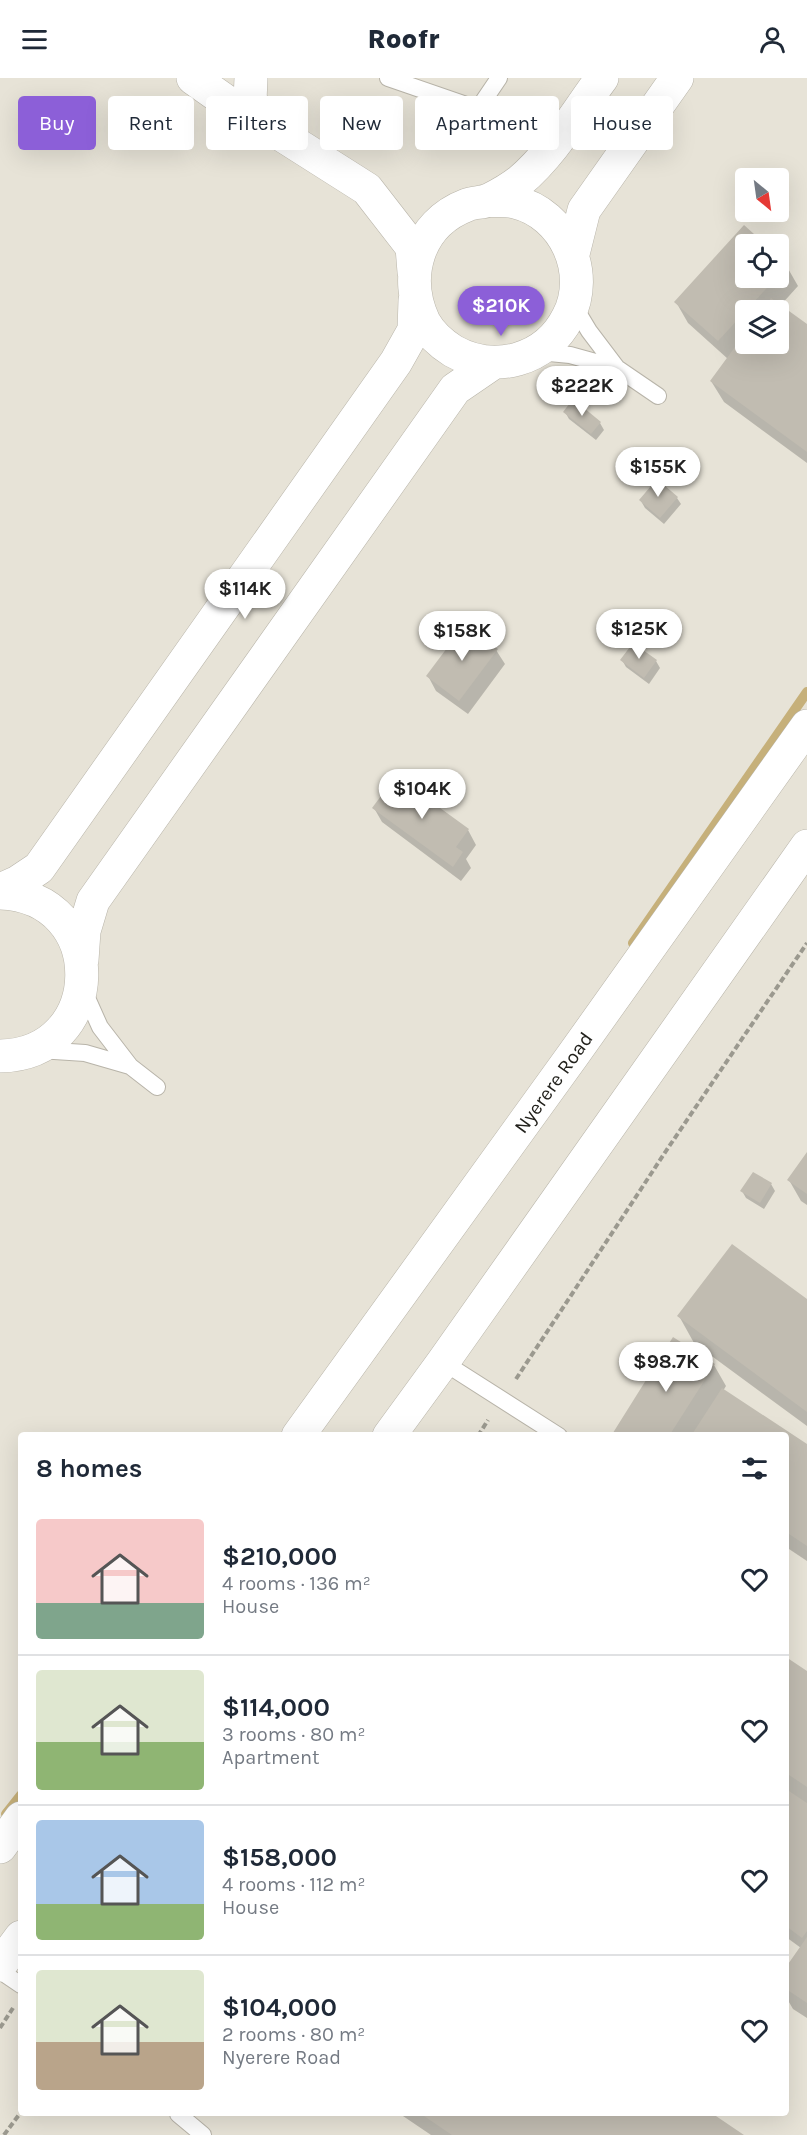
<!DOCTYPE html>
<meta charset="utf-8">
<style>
body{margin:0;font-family:Karla,sans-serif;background:#f2f2f3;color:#1f2937;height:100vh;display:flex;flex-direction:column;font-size:22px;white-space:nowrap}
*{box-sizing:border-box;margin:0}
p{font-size:20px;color:#747a83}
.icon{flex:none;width:33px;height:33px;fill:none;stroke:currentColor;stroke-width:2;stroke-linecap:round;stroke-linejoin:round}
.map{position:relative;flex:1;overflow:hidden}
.panel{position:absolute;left:18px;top:1354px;width:771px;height:684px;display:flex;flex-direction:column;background:#fff;border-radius:6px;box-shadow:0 6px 24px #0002}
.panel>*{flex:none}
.guide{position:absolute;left:18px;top:18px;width:771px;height:54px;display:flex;gap:12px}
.needle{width:39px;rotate:151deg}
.tools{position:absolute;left:735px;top:90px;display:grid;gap:12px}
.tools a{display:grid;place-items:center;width:54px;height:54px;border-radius:6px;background:#fff;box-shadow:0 6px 24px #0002;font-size:30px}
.price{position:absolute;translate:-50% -51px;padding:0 14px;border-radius:21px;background:#fff;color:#222;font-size:20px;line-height:39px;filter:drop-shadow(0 2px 3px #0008)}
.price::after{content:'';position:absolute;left:50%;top:36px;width:18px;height:14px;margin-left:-9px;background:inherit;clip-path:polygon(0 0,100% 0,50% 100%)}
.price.active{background:#8c5fd8;color:#fff}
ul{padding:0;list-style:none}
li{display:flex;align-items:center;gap:18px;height:150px;padding:0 18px}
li+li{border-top:2px solid #e0e1e3}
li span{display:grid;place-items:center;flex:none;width:168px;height:120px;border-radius:6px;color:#555}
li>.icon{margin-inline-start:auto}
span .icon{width:72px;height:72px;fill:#fffc;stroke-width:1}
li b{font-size:26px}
h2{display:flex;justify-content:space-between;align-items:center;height:72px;padding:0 18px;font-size:26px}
.pill{padding:0 21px;border-radius:6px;background:#fff;box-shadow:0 6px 24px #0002;font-size:21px;line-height:54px}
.pill.active{background:#8c5fd8;color:#fff}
header{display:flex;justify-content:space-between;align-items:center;height:78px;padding:0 18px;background:#fff;font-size:27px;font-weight:800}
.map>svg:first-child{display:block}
</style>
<header><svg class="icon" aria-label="menu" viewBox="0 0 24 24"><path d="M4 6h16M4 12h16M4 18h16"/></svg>Roofr<svg class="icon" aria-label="person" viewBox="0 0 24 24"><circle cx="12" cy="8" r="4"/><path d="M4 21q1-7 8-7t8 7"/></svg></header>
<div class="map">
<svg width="807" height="2057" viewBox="0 0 807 2057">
<rect width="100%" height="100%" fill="#e7e3d7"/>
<path fill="#0003" fill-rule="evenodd" d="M744,150L763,166H746V200H778V180L786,187L798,208L780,228L807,248V385L724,324L711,303L728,281L688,245L676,224ZM746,232H778V266H746Z
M565,334L600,345L604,352L596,362L569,341Z
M677,420L681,426L664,446L645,430L641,423Z
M496,572L505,586L468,636L436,613L428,598Z
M622,582L656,583L660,590L649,606L626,589Z
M374,730L468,752L476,767L466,781L471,790L461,803L382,744Z
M807,1077V1127L801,1123L789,1102Z
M771,1106L775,1113L764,1131L746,1120L742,1113Z
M807,1223V1348L694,1265L679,1238Z
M714,1287L726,1308L723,1313L807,1368V1483L786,1469V1358H612Z
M786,1581L807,1595V1940L793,1931L786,1919V1892L801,1870L786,1859Z
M400,2036H711L742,2057H431Z"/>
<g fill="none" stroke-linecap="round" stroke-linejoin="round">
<path stroke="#c6b07a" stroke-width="10" d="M633,865L807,614
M6,1736L21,1717"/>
</g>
<path fill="#c1bcb1" d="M744,147L765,166H746V200H776L718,263L674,224Z
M778,178L788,186L778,196Z
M771,220L807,246V374L710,303L746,254V266H778V232H762Z
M573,321L601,344L591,356L563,334Z
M657,401L678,419L660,440L639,422Z
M465,546L498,571L459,623L426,598Z
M633,565L657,582L644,600L620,582Z
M396,698L469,751L456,769L463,774L453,789L372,730Z
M807,1074V1116L787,1102Z
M753,1094L772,1105L760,1125L740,1113Z
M732,1166L807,1221V1334L677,1238Z
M673,1259L715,1286L706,1300L669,1358H611Z
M722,1310L807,1366V1468L786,1454V1358H691Z
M786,1579L807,1593V1709L786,1695Z
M786,1711L807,1725V1853L802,1860L786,1848Z
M807,1859V1925L786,1911V1889Z
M421,2036H713L744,2057H452Z"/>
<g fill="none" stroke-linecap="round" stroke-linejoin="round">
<defs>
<path id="lane" d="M388,0L478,31L499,0
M539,274L570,277L617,290L589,253L574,228
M617,290L658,318
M39,972L85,975L130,988L100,949L83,911
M130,988L157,1009
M443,1284L559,1358
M0,1893L21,1907
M178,2036L203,2057"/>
<path id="street" d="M193,0L234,29L264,46
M251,0L250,23L274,52L367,111L412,169L414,194
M488,122C497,123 507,122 515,124C565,136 591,195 568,239C546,283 494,296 453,273C442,266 430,255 424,244C403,199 417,146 467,127C474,124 482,125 489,122C499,117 511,110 520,103C553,75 576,35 602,0
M573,176L584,132L677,0
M0,812L18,804L39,790L396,284L414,252L415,222
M0,815C111,819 107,977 0,978
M82,882L84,853L93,823L455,311L493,285"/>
<g id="highway">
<path id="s1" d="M298,1358L573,977L807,648"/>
<path d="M389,1358L443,1284L807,768"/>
<path d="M0,1769L21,1740"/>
<path d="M0,1887L21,1859"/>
</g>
</defs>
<use href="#lane" stroke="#b8b4a9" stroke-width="18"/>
<use href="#street" stroke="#b8b4a9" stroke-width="34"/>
<use href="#highway" stroke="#b8b4a9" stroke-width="34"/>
<path stroke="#9b998f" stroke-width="4" stroke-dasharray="6 3" stroke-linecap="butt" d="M516,1301L666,1073L807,865
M478,1358L488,1342
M0,1950L13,1930
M4,2057L21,2034"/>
<use href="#lane" stroke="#fff" stroke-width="16"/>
<use href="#street" stroke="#fff" stroke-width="33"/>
<use href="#highway" stroke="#fff" stroke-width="33"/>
</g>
<g text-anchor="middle" stroke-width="5" stroke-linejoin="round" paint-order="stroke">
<g font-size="20" fill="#23221d" stroke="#e7e3d7">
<text dy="7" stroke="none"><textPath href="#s1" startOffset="436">Nyerere Road</textPath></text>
</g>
</g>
</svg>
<div class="tools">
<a><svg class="needle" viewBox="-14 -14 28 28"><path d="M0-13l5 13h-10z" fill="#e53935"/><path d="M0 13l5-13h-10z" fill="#747a83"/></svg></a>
<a><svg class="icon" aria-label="locate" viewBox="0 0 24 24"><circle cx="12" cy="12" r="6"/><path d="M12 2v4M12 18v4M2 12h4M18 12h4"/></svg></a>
<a><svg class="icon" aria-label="layers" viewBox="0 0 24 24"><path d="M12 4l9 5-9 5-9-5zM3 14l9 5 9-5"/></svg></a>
</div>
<b class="price active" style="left:501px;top:259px">$210K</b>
<b class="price" style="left:582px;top:339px">$222K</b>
<b class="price" style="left:658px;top:420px">$155K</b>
<b class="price" style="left:245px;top:542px">$114K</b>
<b class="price" style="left:639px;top:582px">$125K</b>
<b class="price" style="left:462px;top:584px">$158K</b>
<b class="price" style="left:422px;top:742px">$104K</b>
<b class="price" style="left:666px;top:1315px">$98.7K</b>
<div class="guide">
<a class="pill active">Buy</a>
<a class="pill">Rent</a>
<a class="pill">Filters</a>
<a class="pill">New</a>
<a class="pill">Apartment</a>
<a class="pill">House</a>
</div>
<section class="panel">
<h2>8 homes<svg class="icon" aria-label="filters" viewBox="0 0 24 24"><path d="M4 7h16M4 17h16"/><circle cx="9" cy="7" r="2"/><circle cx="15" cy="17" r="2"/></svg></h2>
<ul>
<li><span style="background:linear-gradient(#f6c9c9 70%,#7fa58c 0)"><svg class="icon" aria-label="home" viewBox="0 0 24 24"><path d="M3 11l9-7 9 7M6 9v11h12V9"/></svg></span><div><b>$210,000</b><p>4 rooms · 136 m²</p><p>House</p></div><svg class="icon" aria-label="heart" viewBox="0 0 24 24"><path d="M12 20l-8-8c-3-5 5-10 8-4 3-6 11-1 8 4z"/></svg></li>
<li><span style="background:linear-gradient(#dfe7d0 60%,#8fb573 0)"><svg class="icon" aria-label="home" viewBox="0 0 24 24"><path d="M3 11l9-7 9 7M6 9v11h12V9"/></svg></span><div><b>$114,000</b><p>3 rooms · 80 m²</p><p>Apartment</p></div><svg class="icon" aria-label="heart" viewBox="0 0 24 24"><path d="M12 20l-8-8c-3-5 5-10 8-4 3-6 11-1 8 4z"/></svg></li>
<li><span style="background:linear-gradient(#a9c7e8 70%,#8fb573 0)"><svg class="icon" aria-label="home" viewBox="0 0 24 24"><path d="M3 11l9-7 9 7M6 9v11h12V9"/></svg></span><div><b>$158,000</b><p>4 rooms · 112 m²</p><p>House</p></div><svg class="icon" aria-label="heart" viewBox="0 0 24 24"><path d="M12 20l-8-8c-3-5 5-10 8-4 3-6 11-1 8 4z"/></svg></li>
<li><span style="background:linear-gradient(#dfe7d0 60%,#b9a48a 0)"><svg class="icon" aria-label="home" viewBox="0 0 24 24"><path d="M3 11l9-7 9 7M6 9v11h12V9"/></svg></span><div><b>$104,000</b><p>2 rooms · 80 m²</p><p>Nyerere Road</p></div><svg class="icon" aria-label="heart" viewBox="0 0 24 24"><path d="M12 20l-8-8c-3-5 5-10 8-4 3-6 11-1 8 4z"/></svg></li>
</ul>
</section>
</div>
